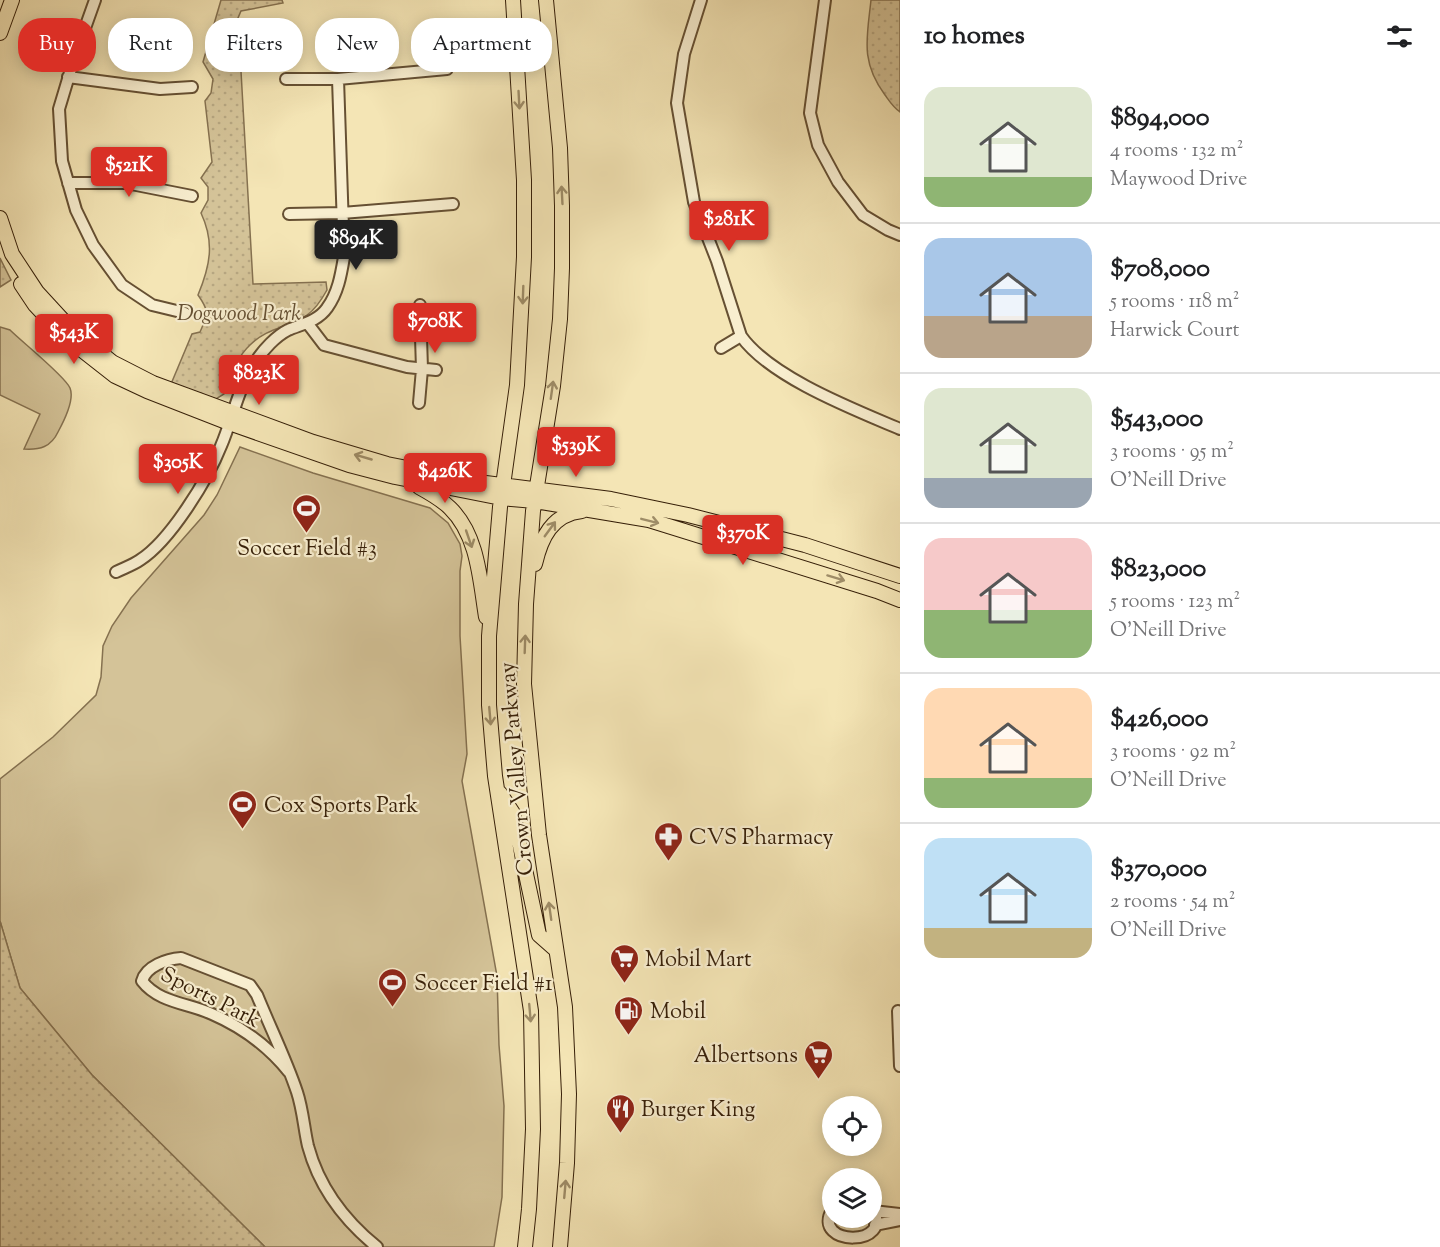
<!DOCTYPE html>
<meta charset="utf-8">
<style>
body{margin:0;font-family:"Sorts Mill Goudy",serif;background:#f6f6f6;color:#202124;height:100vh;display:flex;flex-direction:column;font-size:22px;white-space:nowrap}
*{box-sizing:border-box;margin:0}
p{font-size:20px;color:#757577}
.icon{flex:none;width:33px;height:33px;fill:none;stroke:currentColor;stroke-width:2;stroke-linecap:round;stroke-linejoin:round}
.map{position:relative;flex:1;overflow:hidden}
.panel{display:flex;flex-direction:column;background:#fff;width:540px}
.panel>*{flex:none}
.hud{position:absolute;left:18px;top:18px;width:570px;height:54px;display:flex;gap:12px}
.controls{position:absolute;left:822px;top:1096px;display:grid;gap:12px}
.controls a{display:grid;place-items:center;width:60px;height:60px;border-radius:50%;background:#fff;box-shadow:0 3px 15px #0003;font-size:30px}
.price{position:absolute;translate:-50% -51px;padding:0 14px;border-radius:6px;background:#d93025;color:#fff;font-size:20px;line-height:39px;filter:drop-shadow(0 2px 3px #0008)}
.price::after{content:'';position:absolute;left:50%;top:36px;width:18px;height:14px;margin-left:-9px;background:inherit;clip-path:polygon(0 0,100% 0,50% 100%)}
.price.on{background:#222;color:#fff}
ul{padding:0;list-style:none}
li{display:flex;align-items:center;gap:18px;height:150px;padding:0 24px}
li+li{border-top:2px solid #e0e0e0}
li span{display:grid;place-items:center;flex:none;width:168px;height:120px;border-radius:18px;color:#555}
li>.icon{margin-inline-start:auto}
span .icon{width:72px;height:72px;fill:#fffc;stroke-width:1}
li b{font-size:26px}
h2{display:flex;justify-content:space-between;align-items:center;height:72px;padding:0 24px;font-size:26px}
.tag{padding:0 21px;border-radius:24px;background:#fff;box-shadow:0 3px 15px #0003;font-size:21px;line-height:54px}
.tag.on{background:#d93025;color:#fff}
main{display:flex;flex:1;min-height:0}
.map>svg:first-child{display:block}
</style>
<main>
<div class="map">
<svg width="900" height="1247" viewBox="0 0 900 1247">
<defs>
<pattern id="park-dots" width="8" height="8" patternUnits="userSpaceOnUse" patternTransform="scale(1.5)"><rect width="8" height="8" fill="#d4c398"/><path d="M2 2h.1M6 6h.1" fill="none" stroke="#b7a782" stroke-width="1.8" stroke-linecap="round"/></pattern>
</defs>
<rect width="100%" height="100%" fill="#f4e5b5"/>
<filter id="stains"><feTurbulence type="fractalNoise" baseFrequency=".00333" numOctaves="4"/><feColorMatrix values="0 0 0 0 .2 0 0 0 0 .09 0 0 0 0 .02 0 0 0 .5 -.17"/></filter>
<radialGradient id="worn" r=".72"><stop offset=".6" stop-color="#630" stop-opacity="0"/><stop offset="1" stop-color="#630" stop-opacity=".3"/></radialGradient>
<path fill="#d4c398" stroke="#857150" stroke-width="1.5" d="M0,327L10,330C22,342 65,376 70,388C75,400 64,421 58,432C51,447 40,450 24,449L40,414L0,395Z
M240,447L313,473L420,505L430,508L448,523L460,544L462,556L460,571V636L467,754L462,781L497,976L499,1045L504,1106L502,1197L494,1247H265L92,1075L20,988L0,921V779L53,737L96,695L101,677L103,646L112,626L131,598L204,515L217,495Z"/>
<path fill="url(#park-dots)" stroke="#857150" stroke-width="1.5" d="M221,0H282L283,3L241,11L238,18L253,284L326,282L327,290C322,299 316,309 307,315C288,328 268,327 250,345C236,358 231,376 224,394L216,399L171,384L192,334L200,332C208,314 210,312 198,295C210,266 215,243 201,213L208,200V187L201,178L212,162L205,101L211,93L213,79L203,62Z
M871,0H900V112C893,107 890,102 885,95C860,61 867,38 871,0Z
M0,258L11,280L0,287Z
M0,921L20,988L92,1075L265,1247H0Z"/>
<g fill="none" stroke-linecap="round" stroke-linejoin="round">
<defs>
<path id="minor" d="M95,0L74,59L59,109L62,161L76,210L93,245L122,285L152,305L185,313
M701,0L684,54L677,103L694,202L717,261L741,336C770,377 853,409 900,429
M825,0L810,113L818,145L838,182L863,215L888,230L900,235
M68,77L160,89L192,87
M286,79H338L447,69
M68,183H126L192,196
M289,214L342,213L453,204
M308,324L324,345L407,367L436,370
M721,348L741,336
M419,403L422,369L420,305
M116,572C124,568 133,565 140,560C170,541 208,479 221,446C233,418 238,387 256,361C263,350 276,336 288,330C302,324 318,321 327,308C338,293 341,275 344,257L338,79
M898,1011L900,1066
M289,1072C268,1046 242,1027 212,1014C188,1003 159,1003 142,981C146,966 167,959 181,958L250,985L257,995C270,1027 286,1059 297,1092C303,1110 304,1129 308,1146C319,1187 345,1221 377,1247
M832,1210C811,1247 896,1247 872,1209
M873,1211L900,1214
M875,1225L900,1220"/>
<path id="major" d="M513,0L524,180V257L517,385L500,507L489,636V705L495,776L531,1011L533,1129L529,1209L525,1247
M546,0L560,148L562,206V268L560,319L553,386L533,511L526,604L524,684L539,835L565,1007L569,1094L567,1163L560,1247
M0,33L12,0
M0,218L12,254L37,292L71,329L112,362L153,383L313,442L387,464L478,482L611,499L688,515L805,545L900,576
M21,284L35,305L64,336L115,376L147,391L229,423L349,465L395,477L501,498L535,501L649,520L877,591L900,600
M419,487C430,493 441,499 450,508C478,535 480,580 486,617
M535,564C541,538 552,514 582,511
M500,793L513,813L539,935L556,950"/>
</defs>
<use href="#minor" stroke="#665033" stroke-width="14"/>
<use href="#major" stroke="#361f08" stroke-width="16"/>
<use href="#minor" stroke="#f8eecf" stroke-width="10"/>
<use href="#major" stroke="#f4e5b5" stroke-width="14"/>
</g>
<defs><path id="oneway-shaft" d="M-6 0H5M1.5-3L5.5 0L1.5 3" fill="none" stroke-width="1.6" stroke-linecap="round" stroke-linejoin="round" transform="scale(1.5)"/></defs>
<g stroke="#9e8c67">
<use href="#oneway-shaft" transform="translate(519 100) rotate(87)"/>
<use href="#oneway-shaft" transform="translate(562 195) rotate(-93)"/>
<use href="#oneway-shaft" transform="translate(523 295) rotate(92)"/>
<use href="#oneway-shaft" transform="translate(552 390) rotate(-82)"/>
<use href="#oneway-shaft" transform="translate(363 457) rotate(-164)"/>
<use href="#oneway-shaft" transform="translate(650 521) rotate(14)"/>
<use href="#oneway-shaft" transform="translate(550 529) rotate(-54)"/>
<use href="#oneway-shaft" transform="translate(469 539) rotate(71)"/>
<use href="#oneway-shaft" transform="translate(836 578) rotate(17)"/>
<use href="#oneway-shaft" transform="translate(525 644) rotate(-88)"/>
<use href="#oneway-shaft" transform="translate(490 716) rotate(85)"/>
<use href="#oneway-shaft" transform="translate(550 911) rotate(-98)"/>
<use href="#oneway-shaft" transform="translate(530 1013) rotate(85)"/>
<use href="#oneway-shaft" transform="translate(565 1189) rotate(-85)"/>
</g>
<defs>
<symbol id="stadium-pin" viewBox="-11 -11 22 30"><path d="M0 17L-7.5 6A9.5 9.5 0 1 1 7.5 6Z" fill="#8f2418" stroke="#f8eecf"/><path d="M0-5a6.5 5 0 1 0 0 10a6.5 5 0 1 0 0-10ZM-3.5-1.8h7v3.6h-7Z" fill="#fff"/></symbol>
<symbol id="pharmacy-pin" viewBox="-11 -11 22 30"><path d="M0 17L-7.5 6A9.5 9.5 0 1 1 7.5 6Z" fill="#8f2418" stroke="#f8eecf"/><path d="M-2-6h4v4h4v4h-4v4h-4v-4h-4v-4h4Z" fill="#fff"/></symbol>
<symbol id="supermarket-pin" viewBox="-11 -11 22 30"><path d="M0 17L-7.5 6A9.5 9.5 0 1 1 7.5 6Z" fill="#8f2418" stroke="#f8eecf"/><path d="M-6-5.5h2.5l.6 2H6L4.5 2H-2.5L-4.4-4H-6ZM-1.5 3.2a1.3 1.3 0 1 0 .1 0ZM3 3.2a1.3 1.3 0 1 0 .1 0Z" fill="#fff"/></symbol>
<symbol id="fuel-pin" viewBox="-11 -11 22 30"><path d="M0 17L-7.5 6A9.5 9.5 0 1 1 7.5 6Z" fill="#8f2418" stroke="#f8eecf"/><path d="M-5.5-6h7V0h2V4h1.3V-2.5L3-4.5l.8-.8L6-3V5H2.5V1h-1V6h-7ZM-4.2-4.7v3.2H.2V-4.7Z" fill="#fff"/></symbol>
<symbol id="restaurant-pin" viewBox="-11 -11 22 30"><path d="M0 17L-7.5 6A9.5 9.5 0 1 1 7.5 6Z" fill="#8f2418" stroke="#f8eecf"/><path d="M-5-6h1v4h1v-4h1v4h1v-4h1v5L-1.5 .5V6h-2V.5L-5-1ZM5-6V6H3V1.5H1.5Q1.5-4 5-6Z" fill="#fff"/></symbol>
</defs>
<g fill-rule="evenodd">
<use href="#stadium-pin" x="290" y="492" width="33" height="45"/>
<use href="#stadium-pin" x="226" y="788" width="33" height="45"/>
<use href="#pharmacy-pin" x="652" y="820" width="33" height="45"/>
<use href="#supermarket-pin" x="608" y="942" width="33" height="45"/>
<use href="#stadium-pin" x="376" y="966" width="33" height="45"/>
<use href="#fuel-pin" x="612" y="994" width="33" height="45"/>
<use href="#supermarket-pin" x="802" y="1038" width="33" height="45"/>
<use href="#restaurant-pin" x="604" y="1092" width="33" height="45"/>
</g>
<g text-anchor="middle" stroke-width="4.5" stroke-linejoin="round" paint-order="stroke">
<g font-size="22" font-style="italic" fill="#655033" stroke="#f8eecf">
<text x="239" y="320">Dogwood Park</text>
</g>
<g font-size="22" fill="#361f08" stroke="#f8eecf" text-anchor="start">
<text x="307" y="555" text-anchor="middle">Soccer Field #3</text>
<text x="264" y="812">Cox Sports Park</text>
<text x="689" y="844">CVS Pharmacy</text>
<text x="645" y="966">Mobil Mart</text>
<text x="414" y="990">Soccer Field #1</text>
<text x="650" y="1018">Mobil</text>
<text x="798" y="1062" text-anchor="end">Albertsons</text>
<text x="641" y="1116">Burger King</text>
</g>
<g font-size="22" fill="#361f08" stroke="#f8eecf">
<text transform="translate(515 769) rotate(-95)" y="8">Crown Valley Parkway</text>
<text transform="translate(211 996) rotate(27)" y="8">Sports Park</text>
</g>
</g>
<rect width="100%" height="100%" filter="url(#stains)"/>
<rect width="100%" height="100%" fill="url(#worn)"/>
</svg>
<div class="controls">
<a><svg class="icon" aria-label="locate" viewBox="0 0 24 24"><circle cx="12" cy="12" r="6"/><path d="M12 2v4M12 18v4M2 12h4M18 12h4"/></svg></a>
<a><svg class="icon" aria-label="layers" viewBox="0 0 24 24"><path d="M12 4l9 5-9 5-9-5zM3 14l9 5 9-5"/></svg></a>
</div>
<b class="price" style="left:129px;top:198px">$521K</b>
<b class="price" style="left:729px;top:252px">$281K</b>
<b class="price on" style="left:356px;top:271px">$894K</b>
<b class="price" style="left:435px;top:354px">$708K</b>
<b class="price" style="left:74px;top:365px">$543K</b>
<b class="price" style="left:259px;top:406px">$823K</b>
<b class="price" style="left:576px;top:478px">$539K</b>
<b class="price" style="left:178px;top:495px">$305K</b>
<b class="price" style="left:445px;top:504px">$426K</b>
<b class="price" style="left:743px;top:566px">$370K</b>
<div class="hud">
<a class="tag on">Buy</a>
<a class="tag">Rent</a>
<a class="tag">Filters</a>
<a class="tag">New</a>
<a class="tag">Apartment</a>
</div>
</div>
<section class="panel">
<h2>10 homes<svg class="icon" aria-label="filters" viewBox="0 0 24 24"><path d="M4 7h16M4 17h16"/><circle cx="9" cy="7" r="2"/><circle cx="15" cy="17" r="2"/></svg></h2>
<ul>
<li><span style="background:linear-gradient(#dfe7d0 75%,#8fb573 0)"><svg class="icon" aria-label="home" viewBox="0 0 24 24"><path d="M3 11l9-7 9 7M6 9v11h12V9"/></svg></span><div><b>$894,000</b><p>4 rooms · 132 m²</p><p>Maywood Drive</p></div></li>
<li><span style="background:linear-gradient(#a9c7e8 65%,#b9a48a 0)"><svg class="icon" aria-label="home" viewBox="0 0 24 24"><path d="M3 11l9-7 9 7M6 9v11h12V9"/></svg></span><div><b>$708,000</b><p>5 rooms · 118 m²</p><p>Harwick Court</p></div></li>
<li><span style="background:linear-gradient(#dfe7d0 75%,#9aa5b1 0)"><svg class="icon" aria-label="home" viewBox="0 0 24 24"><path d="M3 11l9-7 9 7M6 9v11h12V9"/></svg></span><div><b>$543,000</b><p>3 rooms · 95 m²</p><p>O'Neill Drive</p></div></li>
<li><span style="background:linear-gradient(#f6c9c9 60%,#8fb573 0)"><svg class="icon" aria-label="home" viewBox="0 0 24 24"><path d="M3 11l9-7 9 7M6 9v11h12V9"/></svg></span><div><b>$823,000</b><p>5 rooms · 123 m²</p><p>O'Neill Drive</p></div></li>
<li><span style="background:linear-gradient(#ffd9b3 75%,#8fb573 0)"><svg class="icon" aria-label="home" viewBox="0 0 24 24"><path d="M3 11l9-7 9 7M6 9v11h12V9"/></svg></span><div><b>$426,000</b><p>3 rooms · 92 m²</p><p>O'Neill Drive</p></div></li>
<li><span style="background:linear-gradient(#bfe0f5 75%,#c2b280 0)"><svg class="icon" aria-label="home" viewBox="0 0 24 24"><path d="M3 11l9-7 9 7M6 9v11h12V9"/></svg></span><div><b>$370,000</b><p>2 rooms · 54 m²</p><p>O'Neill Drive</p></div></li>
</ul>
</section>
</main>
